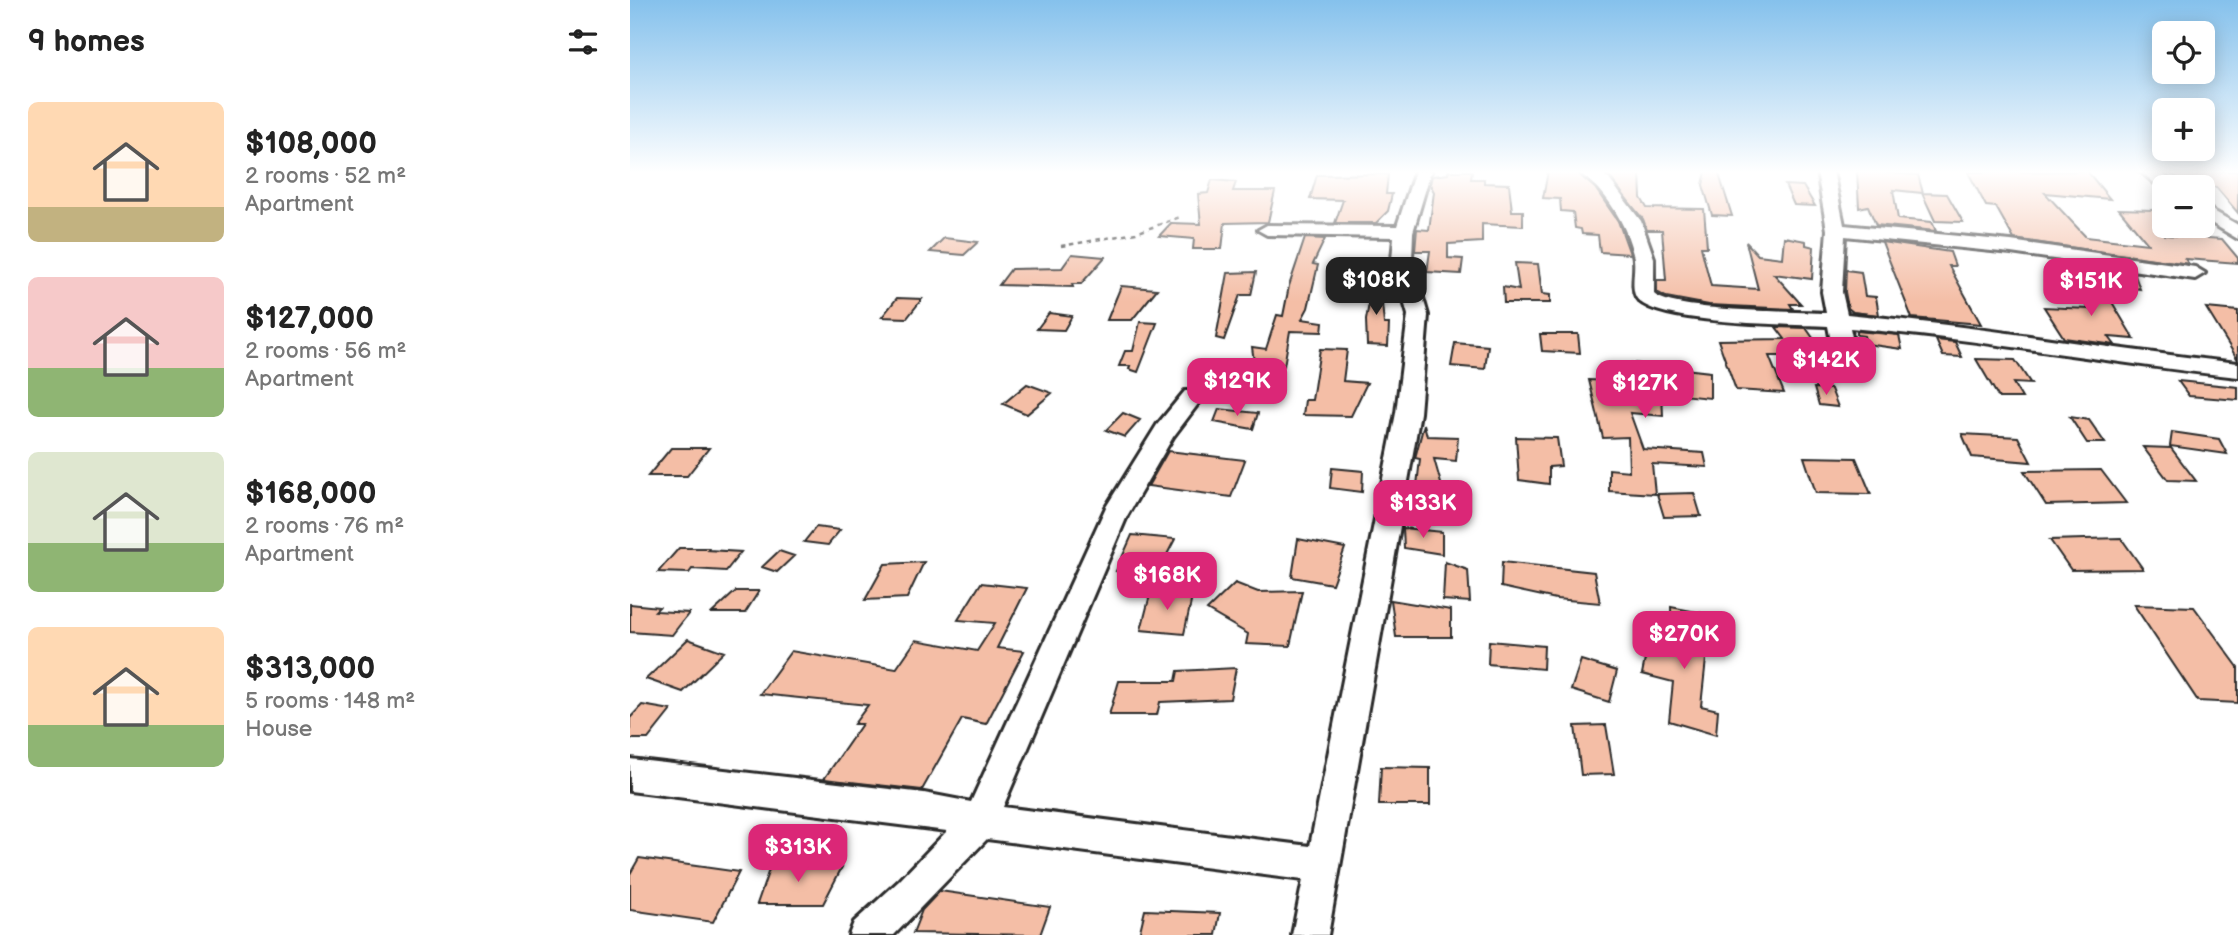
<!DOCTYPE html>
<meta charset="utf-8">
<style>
body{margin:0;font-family:"Balsamiq Sans",sans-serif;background:#f2f2f2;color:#222;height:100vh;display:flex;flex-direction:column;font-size:26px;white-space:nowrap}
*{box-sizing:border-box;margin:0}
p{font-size:23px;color:#767676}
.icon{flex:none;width:38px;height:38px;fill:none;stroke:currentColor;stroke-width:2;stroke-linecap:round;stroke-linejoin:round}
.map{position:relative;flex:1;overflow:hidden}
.panel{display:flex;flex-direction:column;background:#fff;width:630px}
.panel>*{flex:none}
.controls{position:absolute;left:1522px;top:21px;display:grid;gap:14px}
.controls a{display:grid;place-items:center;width:63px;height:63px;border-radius:10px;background:#fff;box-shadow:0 4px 18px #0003;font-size:35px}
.price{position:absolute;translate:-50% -60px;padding:0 16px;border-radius:14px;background:#db2777;color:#fff;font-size:23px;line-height:46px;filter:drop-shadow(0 2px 4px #0008)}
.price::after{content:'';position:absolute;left:50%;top:42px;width:21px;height:16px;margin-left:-10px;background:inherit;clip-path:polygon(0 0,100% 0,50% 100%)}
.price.selected{background:#222;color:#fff}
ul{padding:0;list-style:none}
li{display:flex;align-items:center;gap:21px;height:175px;padding:0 28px}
li span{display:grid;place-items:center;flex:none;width:196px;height:140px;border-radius:10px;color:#555}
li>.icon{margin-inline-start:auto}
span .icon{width:84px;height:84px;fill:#fffc;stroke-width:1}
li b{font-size:30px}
h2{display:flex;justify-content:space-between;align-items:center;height:84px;padding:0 28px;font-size:30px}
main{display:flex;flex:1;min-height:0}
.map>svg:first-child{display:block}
</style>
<main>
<section class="panel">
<h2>9 homes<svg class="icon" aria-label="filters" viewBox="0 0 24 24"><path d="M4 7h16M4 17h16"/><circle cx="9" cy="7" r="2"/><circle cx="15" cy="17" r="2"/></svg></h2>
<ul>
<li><span style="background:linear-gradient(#ffd9b3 75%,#c2b280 0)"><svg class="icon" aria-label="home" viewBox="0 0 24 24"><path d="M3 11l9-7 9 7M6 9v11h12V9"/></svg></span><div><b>$108,000</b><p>2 rooms · 52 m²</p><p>Apartment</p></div></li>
<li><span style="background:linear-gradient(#f6c9c9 65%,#8fb573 0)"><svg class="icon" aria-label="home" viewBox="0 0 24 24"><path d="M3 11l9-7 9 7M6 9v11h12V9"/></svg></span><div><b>$127,000</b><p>2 rooms · 56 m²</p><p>Apartment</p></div></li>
<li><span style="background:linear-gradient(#dfe7d0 65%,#8fb573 0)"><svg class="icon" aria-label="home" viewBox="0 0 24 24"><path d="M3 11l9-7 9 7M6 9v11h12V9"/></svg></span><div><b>$168,000</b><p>2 rooms · 76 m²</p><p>Apartment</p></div></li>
<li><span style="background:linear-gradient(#ffd9b3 70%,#8fb573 0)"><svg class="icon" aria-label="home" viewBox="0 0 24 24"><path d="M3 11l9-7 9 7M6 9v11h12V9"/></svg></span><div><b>$313,000</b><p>5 rooms · 148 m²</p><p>House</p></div></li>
</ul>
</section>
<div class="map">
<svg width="1608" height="935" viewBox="0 0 1608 935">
<rect width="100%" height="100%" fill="#fff"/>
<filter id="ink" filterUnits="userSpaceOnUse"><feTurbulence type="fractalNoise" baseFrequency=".0143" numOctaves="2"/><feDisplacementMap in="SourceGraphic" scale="14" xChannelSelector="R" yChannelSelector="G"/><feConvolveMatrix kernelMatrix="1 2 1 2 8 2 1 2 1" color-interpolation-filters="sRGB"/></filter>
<g filter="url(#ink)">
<path fill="#f4bea6" stroke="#2b2b2b" stroke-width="2" d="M818,171H842L841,179H854V183L879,184L882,211H893V226L852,224V242L818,244V258L833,259L831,274L797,272L800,251H785L787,229L799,230L804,192L800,184L802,176L818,174Z
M918,171H946L965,188L988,221L1000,254L970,252L968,235L952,234L951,229L945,228L943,212L931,211L930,199L913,198Z
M973,171H1010L1011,198L1017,208L1074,209L1077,247H1071L1081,286L1128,289L1116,242L1128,255L1152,258L1154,237L1176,241V245L1184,247L1182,279L1144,274L1171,304H1160L1163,309L1079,305L1036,297L1027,292V280H1036L1032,230H1017L1013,219Z
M1076,171H1088L1102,216L1082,215L1073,185Z
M1227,171L1288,175L1293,193L1317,194L1333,222L1305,221L1292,193L1263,190L1268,219L1302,222L1306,231L1246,225L1238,206L1229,208Z
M1457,171L1480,199L1415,193L1456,237L1518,244L1489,209L1524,210L1535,223V235L1592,239L1608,258V263L1555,259L1559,264L1384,239L1366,207L1356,206L1338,172Z
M1537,171H1608V213L1586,187H1560Z
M758,174L756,194H762L758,211L746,223H705L713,200L680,199L687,175Z
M582,180L606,182L603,191H645L638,222L595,223L592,249H563L564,239L529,236L541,223L571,224L568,194L578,193Z
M1155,185L1173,186L1185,206L1164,205Z
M314,238L348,242L334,255L300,252Z
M675,238L695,239L683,264L688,265L678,308L672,319L693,322L692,332L660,331L654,366L624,362L622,347L636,349L647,315L653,316L659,286Z
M1252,242L1320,252L1325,266H1319L1351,324L1282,318Z
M442,254L475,257L451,284H442L443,287L369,285L381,269L432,268Z
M885,263L908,264L912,294L920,295V303H874L873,287L889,290Z
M745,270L749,271L754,324H759L758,346L737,345L736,320Z
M1216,270L1231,272L1235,296L1246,297L1249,315L1223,312L1218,308L1215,292Z
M1483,270L1504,273L1510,289L1489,286Z
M626,272L621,295H610L594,340L586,338L598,273Z
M1445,284L1473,287L1504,339L1479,337L1485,345L1434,338L1414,307L1459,309Z
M491,286L527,289L502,320H477Z
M267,298L292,299L277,318L252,317Z
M1576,308L1608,311V360Z
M419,313L442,316L434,330L407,329Z
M510,322L527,323L508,372L499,369L500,366H489L495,351H503Z
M1146,327L1176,328L1188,345L1160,346L1155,356H1139L1154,393L1106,390L1088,340L1155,339Z
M1227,331L1269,335L1272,349L1236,344L1234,336L1227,335Z
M910,334H948L950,353L912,351Z
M1306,340L1325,342L1332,357L1313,356Z
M825,343L858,346L855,369L821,366Z
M690,349L717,350L713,381L737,383L721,416L673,415L675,400H682Z
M1346,359L1385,360L1401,384L1383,383L1392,398H1369Z
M1002,363L1080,372V398L1032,393L1033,416L1000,413L1013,449L1074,453L1077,467L1022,464L1025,494L979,491V469L999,471L998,437L973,438L959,380L1004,382Z
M1548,381L1608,387V400L1559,396Z
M397,384L422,393L397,414L373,404Z
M1184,388L1201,389L1208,407L1189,405Z
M589,409L628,413L623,429L584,422Z
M493,413L510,420L495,437L476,430Z
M1440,417L1459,420L1475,443H1457Z
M794,424L797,436L828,437L826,461L804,459L816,501L785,503L790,459L785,458Z
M1542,432L1589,439L1597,454L1540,446Z
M1332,434L1388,437L1401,462L1342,457Z
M886,437L927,438L931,466L919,467V484L889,480Z
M1513,447L1541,448L1566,481L1538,480Z
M41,448H79L57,476H18Z
M538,451L615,460L601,497L518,486Z
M1174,457L1226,458L1241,494L1186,493Z
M702,468L733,471L732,492L700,488Z
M1471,470L1496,503L1416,505L1394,471Z
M1064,493L1071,516L1034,517L1027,494Z
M186,527L210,530L198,545L174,542Z
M773,528L812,532V554L774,548Z
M502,535L545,539L527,574L486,571Z
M1491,538L1513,569L1441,570L1420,540Z
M668,539L715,548L702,584L662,577Z
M49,548H79L78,550L111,552L96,571L62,569L59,573L28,572Z
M149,551L164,556L147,572L132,567Z
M294,562L277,598L235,600L255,564Z
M815,562L838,570L840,602L813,600Z
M872,562L964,572L970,603L926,599L871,587Z
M351,583L397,588L367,648L394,651L356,724L332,719L292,790L194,779L232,724H224L238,705L130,694L161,651L266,669L286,640L347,651L365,623L328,620Z
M605,583L628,592L672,591L660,646L616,644L618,634L577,610Z
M106,591H129L115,613H82Z
M521,591L563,593L554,634L511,630Z
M761,600L821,610V637H766Z
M0,604L29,607L25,611L59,613L42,635L0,632Z
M1504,605L1564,607L1608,667V703L1568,701Z
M1041,607L1072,613L1076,659L1071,706L1088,710L1086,735L1039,721L1043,682L1012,674L1018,644L1042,650Z
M58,639L94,652L53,692L16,679Z
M859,641L914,646L913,669L858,664Z
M951,660L987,671L979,702L941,690Z
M606,668L600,699L530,702L527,715H479L489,681H546L548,671Z
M12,705L41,710L18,739H0V718Z
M976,725L984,774L951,775L945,726Z
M751,767L800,768V805H749Z
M9,858L109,872L83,922L0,910V874Z
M142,861L212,867L193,904H127Z
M310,891L420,907L410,935L283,933L292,910Z
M515,910L590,913L586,935H509Z"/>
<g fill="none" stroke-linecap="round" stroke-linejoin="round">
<defs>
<path id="minor" d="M785,171H801L783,232L782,260L798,315L790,413L698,935H662L673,880L357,839L264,935H219L224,922L269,881L317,831L0,791V759L294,793L341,802L476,507L527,425L555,391H571L574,396L543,437L497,516L373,807L680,846L766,413L778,315L762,260L764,237L637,235L628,230L637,225L767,226Z
M949,171H968L979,179L1011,221L1024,258V294C1043,312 1164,311 1196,313L1192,292L1197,230L1187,171H1203L1214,225L1381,241L1565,267L1575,273L1565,279L1381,253L1215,236L1212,292L1217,314C1348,326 1477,349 1608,363V377C1478,363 1350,339 1220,328L1224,346L1219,356L1202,362L1160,359L1157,354L1160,349L1202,347L1198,326C1164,324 1021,325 1006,297C1000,285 1007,267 1003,254C997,229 986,209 969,189C963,182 954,178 949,171Z
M1510,171H1529L1549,187H1535L1534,191Z
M1573,205L1608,225V239L1573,218Z"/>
</defs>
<use href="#minor" stroke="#2b2b2b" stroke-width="6"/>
<path stroke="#2b2b2b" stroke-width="2.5" stroke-dasharray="4.5 4.5" stroke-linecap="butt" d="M431,246L506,233L550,217"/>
<use href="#minor" fill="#fff" fill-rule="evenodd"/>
</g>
</g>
<linearGradient id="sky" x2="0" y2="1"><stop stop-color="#85c1ec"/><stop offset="0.57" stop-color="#fff"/><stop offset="1" stop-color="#fff" stop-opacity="0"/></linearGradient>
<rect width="1608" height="302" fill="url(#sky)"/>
</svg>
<div class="controls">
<a><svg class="icon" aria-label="locate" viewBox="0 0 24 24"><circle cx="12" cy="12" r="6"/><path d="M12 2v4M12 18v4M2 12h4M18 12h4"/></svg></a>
<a>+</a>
<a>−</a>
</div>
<b class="price selected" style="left:746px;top:317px">$108K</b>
<b class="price" style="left:1461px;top:318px">$151K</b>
<b class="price" style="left:1196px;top:397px">$142K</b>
<b class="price" style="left:607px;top:418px">$129K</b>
<b class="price" style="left:1015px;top:420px">$127K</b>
<b class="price" style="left:793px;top:540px">$133K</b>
<b class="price" style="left:537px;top:612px">$168K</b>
<b class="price" style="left:1054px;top:671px">$270K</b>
<b class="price" style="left:168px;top:884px">$313K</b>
</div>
</main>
